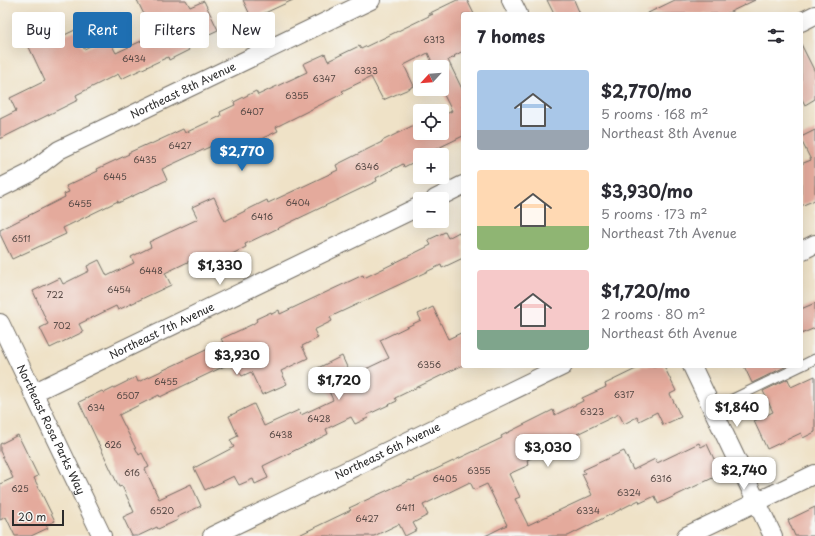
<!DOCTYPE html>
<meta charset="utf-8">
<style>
body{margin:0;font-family:"Playpen Sans",sans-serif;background:#f7f7f7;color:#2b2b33;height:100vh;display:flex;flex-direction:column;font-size:15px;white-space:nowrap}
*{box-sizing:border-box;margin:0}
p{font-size:13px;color:#7c7c81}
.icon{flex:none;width:22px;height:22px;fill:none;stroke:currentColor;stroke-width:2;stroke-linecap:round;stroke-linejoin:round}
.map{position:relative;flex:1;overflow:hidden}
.details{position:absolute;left:461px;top:12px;width:342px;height:356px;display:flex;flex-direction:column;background:#fff;border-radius:4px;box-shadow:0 4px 16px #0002}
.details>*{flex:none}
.hud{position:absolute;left:12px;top:12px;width:380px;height:36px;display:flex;gap:8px}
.needle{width:26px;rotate:244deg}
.fabs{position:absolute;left:413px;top:60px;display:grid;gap:8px}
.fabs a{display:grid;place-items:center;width:36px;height:36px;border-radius:4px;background:#fff;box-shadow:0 4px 16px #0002;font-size:20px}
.scale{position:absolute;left:12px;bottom:10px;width:52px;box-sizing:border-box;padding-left:4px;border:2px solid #2b2b2b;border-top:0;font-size:11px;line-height:14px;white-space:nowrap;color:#2b2b2b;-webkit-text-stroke:3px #f6f6f2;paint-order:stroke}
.price{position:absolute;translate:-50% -34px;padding:0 9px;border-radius:8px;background:#fff;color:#222;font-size:13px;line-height:26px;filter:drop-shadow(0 1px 2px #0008)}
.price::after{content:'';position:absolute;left:50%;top:24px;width:12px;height:9px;margin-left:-6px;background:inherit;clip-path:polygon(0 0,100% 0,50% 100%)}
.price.on{background:#1f6fb2;color:#fff}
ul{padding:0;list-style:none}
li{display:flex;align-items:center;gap:12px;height:100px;padding:0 16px}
li span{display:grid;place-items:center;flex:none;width:112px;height:80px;border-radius:4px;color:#555}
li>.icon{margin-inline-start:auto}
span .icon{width:48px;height:48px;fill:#fffc;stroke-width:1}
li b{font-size:17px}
h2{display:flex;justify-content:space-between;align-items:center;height:48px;padding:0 16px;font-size:17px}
.pill{padding:0 14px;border-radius:4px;background:#fff;box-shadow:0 4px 16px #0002;font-size:14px;line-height:36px}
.pill.on{background:#1f6fb2;color:#fff}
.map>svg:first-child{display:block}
</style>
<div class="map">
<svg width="815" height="536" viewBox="0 0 815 536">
<rect width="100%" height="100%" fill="#f6f6f2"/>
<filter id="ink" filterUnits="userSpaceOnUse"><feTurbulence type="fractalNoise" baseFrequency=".025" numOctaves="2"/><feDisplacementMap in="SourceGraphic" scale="8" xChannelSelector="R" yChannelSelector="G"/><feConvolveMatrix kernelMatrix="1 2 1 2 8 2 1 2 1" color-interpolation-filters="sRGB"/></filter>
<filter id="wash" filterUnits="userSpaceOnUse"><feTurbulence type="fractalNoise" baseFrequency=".012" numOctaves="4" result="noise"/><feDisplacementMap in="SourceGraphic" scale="16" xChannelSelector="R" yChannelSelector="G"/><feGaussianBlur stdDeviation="0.9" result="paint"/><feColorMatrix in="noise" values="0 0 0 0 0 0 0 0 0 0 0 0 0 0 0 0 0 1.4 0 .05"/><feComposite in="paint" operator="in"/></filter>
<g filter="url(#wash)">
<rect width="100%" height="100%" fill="#efe2c7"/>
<g id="blocks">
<path fill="#e4aa9c" d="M137,0H186L190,7L204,1L218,30L186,45L189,50L169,60L168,57L121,79L118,74L76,95L78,100L0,139V119L16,111L10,98L45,81L28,45L47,36L50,42L75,30L84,49L108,38L116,53L154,35Z
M243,0H293L252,19Z
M457,0H467L474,14H463V51L454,56L455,57L448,60L463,91V136L428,153V155H420V159L404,167L403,164L376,178L377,181L245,244L246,247L228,256L220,259L218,254L197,265L194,259L165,273L171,285L118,310L116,306L79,324L83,332L50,348L40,328L48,324L33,291L60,278L63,284L89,271L87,266L99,260L107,276L134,263L131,257L151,247L149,242L198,219L192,207L214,197L225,221L267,200L268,203L338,170L336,165L382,142V141L420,122V133H442V116L452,111L441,89H445L442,83V67H434L428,53L404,65L414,86L411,87V88L383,100L371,77L342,91L344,93L276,127L278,131L224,156L218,143L162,169L167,180L118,203V201L63,228L66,234L12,259L0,234V230L65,197L64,194L69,192L66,186L98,171L97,169L129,154L128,153L150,143L151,144L183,129L185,133L221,116L220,112L235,105L234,102L256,91L258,95L307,72L303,64L325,54L328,61L359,46L361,49L433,14H428Z
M547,0H574L580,14H554Z
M675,0H755L726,14H646Z
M801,44L815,72V99L805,105L801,97Z
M815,130V200L801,206V164L811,160L801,140V137Z
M445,232L448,238L459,232L463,240V258L442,268L441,265L330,317L332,321L314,330L318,338L302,346L308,358L281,371L287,384L262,395L251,372L242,376L240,373L238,374L233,362L160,397L159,395L119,415L139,455L142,453L149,467L145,469L159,499L191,484L201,506L177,517L178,520L158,529L157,527L138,536H132L123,517L134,512L122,486L119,487L79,402L102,391L104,393L136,377L138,382L223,342L221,339L253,324L257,321L256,319L271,312L272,314L279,310L280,314L363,275L364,278L431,245L428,240Z
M815,303V328L801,334V309Z
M433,307L448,339L463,332V365L395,398L397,401L367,415L368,418L355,424L351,417L326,429L328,434L263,466L268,478L255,484L253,479L239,485L234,476L205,490L194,468L234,447L230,440L238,436L229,416L254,404L264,426L299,410L301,415L333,400L318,368L342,356L351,376L389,358L380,340L421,320L418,314Z
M642,366H664L676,391L670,394L681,417L663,425L657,412L639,421L637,417L624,424L619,414L577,434L580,440L559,451L557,446L527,460L529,465L509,474L520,497L515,499L528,525L592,495L582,474L585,473L583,470L624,451L633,470L655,459L657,463L699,443L701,447L707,444L721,474L658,504L655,496L640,503L639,500L568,536H485L507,525L487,484L474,490L470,482L423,505L428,515L413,523L417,530L405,536L399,524L374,536H297L351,510L349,508L410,480L411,481L502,438L501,436L553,410L555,415L583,401L582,398L606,387L605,384Z
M744,366H787L752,383Z
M815,376V432L803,438L801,433L767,449L754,421L773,412L763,391L788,379L791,387Z
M18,435L38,476L34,478L55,521L46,525L48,528L31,536H15L6,517L0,520V484L13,478L0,451V444Z
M815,507V536H795L788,520Z"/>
</g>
</g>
<g filter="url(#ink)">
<use href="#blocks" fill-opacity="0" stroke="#706b62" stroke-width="1"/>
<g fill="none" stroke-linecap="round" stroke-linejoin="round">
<defs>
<path id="lane" d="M801,366L815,359
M712,409L801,366"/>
<g id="street">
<path d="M511,0L518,14"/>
<path d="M801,22L815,15"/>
<path id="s1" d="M0,188L28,174L59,150L371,0"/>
<path d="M435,199L463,185"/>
<path d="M801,251L815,244"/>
<path id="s2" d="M0,323L102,536"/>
<path d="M692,366L773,536"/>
<path id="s3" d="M33,393L420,206"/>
<path id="s4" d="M212,536L563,366"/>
<path d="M686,536L815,474"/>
</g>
</defs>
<use href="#lane" stroke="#706b62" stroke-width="11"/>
<use href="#street" stroke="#706b62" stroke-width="20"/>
<use href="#lane" stroke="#fff" stroke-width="9"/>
<use href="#street" stroke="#fff" stroke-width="18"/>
</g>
</g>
<g text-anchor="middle" stroke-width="4" stroke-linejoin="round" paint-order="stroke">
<g font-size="9" fill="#594b47">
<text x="434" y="43">6313</text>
<text x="134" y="62">6434</text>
<text x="366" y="74">6333</text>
<text x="324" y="82">6347</text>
<text x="297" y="99">6355</text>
<text x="252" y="115">6407</text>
<text x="180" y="149">6427</text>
<text x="145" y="163">6435</text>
<text x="367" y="170">6346</text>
<text x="115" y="180">6445</text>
<text x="298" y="206">6404</text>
<text x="80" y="207">6455</text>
<text x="262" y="220">6416</text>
<text x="21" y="242">6511</text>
<text x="151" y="274">6448</text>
<text x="119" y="293">6454</text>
<text x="55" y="298">722</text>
<text x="62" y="329">702</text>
<text x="429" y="368">6356</text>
<text x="166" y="385">6455</text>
<text x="624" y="398">6317</text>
<text x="128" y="399">6507</text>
<text x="96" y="411">634</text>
<text x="592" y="415">6323</text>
<text x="319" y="422">6428</text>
<text x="281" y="438">6438</text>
<text x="113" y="448">626</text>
<text x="479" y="474">6355</text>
<text x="132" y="476">616</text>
<text x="445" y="482">6405</text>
<text x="661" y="482">6316</text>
<text x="20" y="492">625</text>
<text x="629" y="496">6324</text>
<text x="405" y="511">6411</text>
<text x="162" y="514">6520</text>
<text x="588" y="514">6334</text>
<text x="367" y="522">6427</text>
</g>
<g font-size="11" fill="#2b2b2b" stroke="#f6f6f2">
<text dy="4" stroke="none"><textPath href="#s1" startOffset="208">Northeast 8th Avenue</textPath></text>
<text dy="4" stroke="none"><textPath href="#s3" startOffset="143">Northeast 7th Avenue</textPath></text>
<text dy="4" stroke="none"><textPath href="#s2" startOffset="118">Northeast Rosa Parks Way</textPath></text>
<text dy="4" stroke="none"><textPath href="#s4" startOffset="195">Northeast 6th Avenue</textPath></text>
</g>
</g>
</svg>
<div class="fabs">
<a><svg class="needle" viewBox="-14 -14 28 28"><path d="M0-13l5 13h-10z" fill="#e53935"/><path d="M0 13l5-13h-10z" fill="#7c7c81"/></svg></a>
<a><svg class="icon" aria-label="locate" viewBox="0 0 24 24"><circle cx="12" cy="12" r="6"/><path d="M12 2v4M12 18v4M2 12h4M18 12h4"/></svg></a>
<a>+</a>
<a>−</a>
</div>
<div class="scale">20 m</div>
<b class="price on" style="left:242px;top:172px">$2,770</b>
<b class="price" style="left:220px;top:286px">$1,330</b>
<b class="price" style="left:237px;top:376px">$3,930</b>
<b class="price" style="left:339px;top:401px">$1,720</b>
<b class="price" style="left:737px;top:428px">$1,840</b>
<b class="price" style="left:548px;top:468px">$3,030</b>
<b class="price" style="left:744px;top:491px">$2,740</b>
<div class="hud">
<a class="pill">Buy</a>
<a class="pill on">Rent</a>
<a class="pill">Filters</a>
<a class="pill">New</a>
</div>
<section class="details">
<h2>7 homes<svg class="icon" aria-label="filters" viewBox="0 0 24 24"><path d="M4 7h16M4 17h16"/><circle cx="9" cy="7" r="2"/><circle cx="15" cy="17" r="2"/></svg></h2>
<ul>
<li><span style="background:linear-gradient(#a9c7e8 75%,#9aa5b1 0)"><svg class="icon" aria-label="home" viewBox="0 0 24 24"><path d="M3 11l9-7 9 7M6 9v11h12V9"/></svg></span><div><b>$2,770/mo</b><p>5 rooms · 168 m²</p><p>Northeast 8th Avenue</p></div></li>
<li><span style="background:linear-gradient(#ffd9b3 70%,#8fb573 0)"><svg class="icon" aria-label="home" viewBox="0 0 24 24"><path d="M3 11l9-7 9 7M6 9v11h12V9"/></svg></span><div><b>$3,930/mo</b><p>5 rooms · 173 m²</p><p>Northeast 7th Avenue</p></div></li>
<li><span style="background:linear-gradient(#f6c9c9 75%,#7fa58c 0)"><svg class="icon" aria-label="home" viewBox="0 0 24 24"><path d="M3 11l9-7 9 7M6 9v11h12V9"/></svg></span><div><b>$1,720/mo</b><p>2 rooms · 80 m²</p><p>Northeast 6th Avenue</p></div></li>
</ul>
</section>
</div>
